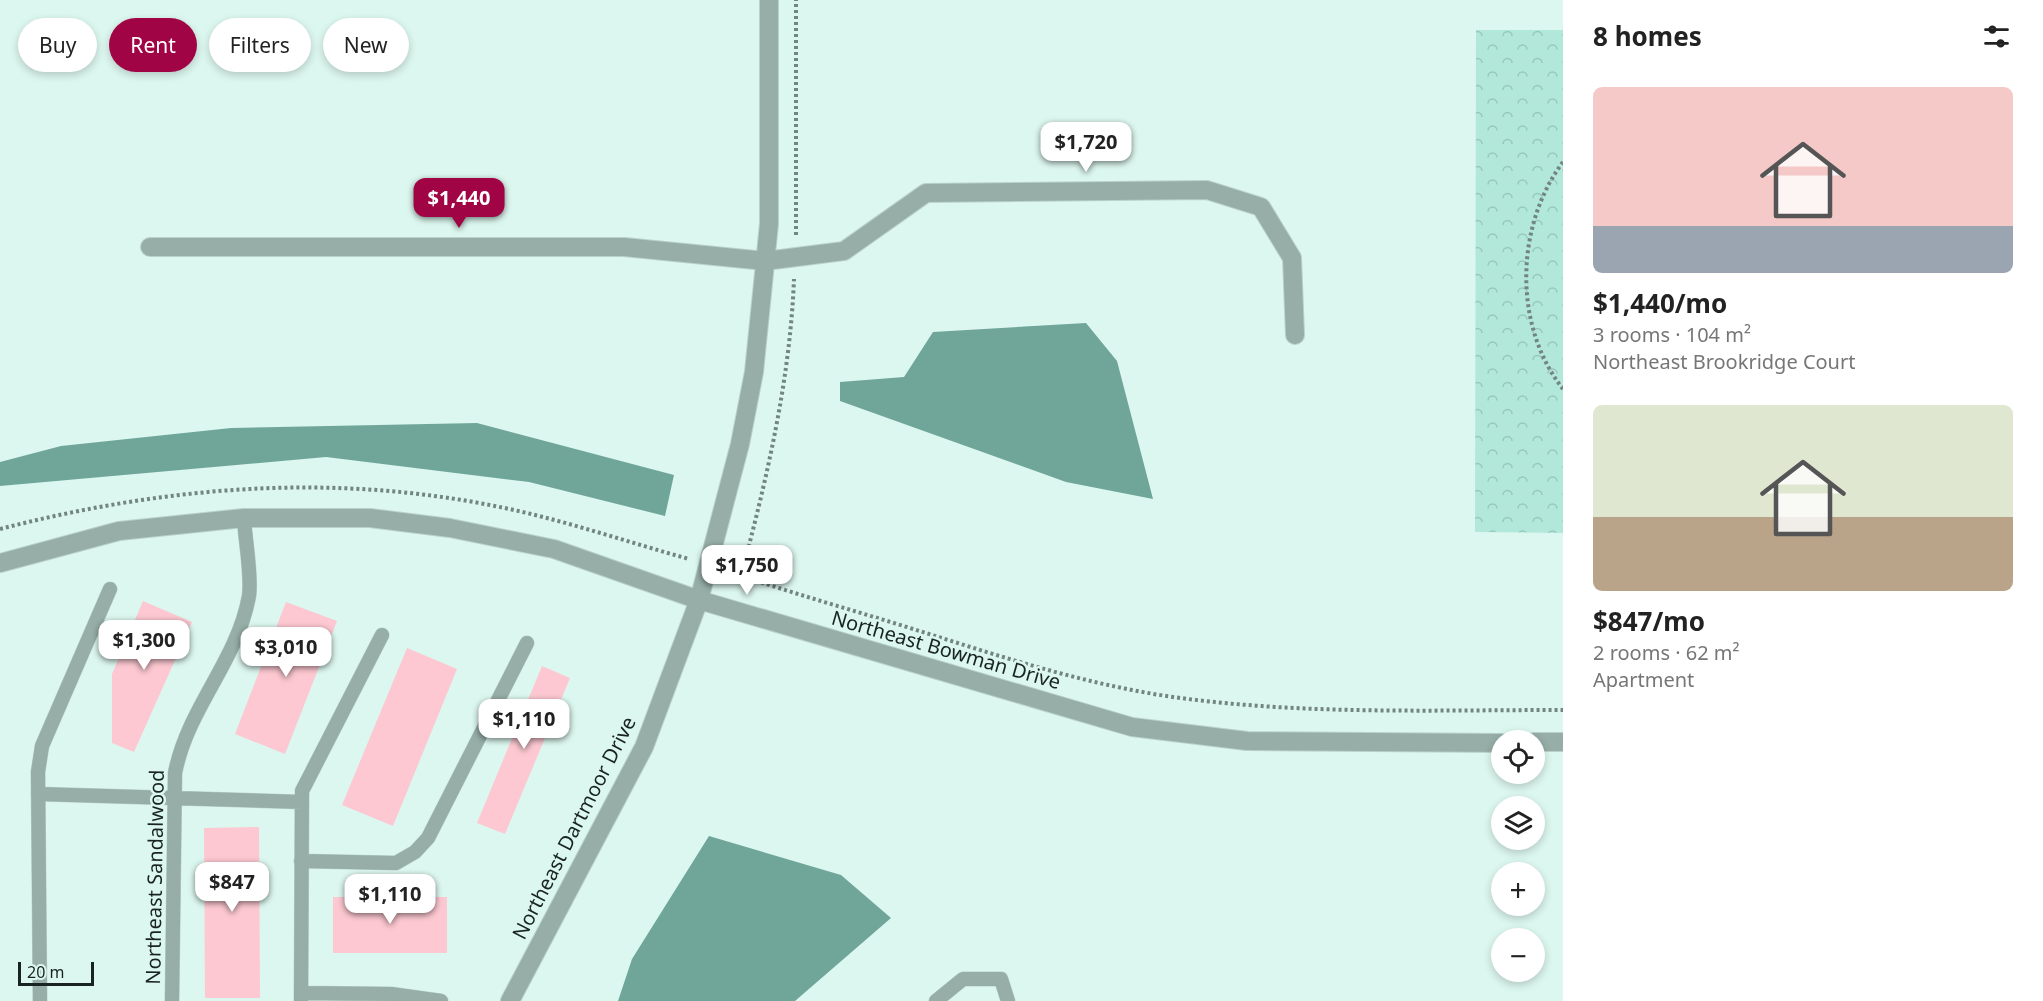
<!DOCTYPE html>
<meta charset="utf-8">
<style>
body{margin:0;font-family:"Noto Sans",sans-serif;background:#f2f2f2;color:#222;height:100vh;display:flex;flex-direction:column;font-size:22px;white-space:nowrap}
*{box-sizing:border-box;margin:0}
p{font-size:20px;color:#767676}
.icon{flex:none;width:33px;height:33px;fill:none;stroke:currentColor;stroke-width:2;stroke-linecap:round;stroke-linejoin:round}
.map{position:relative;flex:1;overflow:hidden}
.details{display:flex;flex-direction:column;background:#fff;width:480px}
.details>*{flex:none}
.top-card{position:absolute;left:18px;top:18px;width:570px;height:54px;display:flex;gap:12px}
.fabs{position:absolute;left:1491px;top:730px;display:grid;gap:12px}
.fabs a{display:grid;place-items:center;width:54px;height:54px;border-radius:50%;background:#fff;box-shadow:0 3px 9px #0003;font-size:30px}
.scale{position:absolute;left:18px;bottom:15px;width:76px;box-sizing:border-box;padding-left:6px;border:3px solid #192320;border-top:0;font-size:16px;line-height:21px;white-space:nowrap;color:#192320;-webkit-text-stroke:4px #dcf7ef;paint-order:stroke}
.price{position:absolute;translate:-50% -51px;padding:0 14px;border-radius:12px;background:#fff;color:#222;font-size:20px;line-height:39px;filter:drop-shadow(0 2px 3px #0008)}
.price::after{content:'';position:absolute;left:50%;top:36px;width:18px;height:14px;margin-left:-9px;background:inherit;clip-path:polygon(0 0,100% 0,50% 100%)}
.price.selected{background:#a00444;color:#fff}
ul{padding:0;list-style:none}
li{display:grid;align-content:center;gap:12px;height:318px;padding:0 30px}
li span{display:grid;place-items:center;height:186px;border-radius:9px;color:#555}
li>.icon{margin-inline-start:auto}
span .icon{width:108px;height:108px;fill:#fffc;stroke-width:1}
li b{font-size:26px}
h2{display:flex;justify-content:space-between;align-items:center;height:72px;padding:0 30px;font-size:26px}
.tag{padding:0 21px;border-radius:27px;background:#fff;box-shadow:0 3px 9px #0003;font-size:21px;line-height:54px}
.tag.selected{background:#a00444;color:#fff}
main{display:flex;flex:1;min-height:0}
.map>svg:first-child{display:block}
</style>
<main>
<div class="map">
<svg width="1563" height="1001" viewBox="0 0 1563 1001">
<defs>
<pattern id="park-crowns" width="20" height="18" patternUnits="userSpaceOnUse" patternTransform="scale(1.5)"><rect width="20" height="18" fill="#b2e8da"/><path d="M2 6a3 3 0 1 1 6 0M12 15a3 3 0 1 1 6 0" fill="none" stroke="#98c7bb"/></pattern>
</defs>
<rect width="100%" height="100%" fill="#dcf7ef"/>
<path fill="url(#park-crowns)" d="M1476,30H1563V533L1475,532Z"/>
<path fill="#70a699" d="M1086,323L1117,361L1153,499L1066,482L840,401V382L904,377L933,332Z
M477,423L674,475L665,516L529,482L326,457L0,486V462L61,446L231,428Z
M709,836L841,875L891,918L795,1001H618L632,959Z"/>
<path fill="#fdc8d1" d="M143,601L192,622L134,752L112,743V674Z
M286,602L337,621L285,754L235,734Z
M407,648L457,669L393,826L342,805Z
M542,666L570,678L505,834L477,823Z
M259,827L260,998H205L204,828Z
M333,897H447V953H333Z"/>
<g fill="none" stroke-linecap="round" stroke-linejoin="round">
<defs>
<path id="service" d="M38,794L302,802
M301,861L396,863L415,852L428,838L527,643
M301,993L391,994L441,1001
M40,1001L38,772L42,746L110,589
M172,1001L175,773C188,707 237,662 249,596C252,575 245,540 244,518
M301,1001L302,791L382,635
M936,1001L963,979H1001L1008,1001"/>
<path id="minor" d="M150,247H624L765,261L844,251L926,193L1207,190L1261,207L1292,258L1295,335
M0,563L119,531L244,518H370L450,528L554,549L699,600L1132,727L1247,741L1502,743
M1534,742H1563
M510,1001L644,747L699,600L740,444L754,372L769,224V0"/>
</defs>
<use href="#service" stroke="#b9d1ca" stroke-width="15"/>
<use href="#minor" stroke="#b9d1ca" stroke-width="20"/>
<path stroke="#738580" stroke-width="4" stroke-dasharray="3 3" stroke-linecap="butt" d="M1563,162C1515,226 1513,326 1563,389
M796,235V0
M0,529C175,484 349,471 527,513C581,526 635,544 689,559
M727,571C788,592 849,609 910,628C996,655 1083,684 1173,697C1302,715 1433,710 1563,710
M741,576C767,478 790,380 794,279"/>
<use href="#service" stroke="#96aea7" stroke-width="14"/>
<use href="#minor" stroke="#96aea7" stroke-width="18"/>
</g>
<g text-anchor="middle" stroke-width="5" stroke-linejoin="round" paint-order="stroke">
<g font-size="20" fill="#192320" stroke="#dcf7ef">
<text transform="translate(946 650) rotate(16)" y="7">Northeast Bowman Drive</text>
<text transform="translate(574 828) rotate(-63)" y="7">Northeast Dartmoor Drive</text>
<text transform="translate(155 877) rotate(-89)" y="7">Northeast Sandalwood</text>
</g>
</g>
</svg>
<div class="fabs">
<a><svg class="icon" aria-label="locate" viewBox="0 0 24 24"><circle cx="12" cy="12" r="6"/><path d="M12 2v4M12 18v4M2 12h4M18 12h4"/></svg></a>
<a><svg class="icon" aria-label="layers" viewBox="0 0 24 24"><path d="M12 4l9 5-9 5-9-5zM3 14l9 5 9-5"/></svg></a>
<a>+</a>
<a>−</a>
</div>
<div class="scale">20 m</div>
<b class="price" style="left:1086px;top:173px">$1,720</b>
<b class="price selected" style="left:459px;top:229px">$1,440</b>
<b class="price" style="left:747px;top:596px">$1,750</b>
<b class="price" style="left:144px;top:671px">$1,300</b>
<b class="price" style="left:286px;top:678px">$3,010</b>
<b class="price" style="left:524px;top:750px">$1,110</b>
<b class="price" style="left:232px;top:913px">$847</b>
<b class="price" style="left:390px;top:925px">$1,110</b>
<div class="top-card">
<a class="tag">Buy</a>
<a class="tag selected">Rent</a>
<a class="tag">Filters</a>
<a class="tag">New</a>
</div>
</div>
<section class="details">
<h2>8 homes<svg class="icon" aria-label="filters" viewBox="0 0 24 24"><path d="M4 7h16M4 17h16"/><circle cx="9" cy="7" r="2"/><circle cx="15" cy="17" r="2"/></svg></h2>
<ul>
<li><span style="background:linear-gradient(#f6c9c9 75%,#9aa5b1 0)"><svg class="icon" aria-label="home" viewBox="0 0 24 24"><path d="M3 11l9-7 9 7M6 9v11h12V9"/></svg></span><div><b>$1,440/mo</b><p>3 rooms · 104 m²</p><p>Northeast Brookridge Court</p></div></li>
<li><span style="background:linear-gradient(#dfe7d0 60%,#b9a48a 0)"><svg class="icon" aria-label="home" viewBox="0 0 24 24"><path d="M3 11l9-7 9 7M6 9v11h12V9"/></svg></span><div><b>$847/mo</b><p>2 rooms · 62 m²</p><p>Apartment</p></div></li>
</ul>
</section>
</main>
